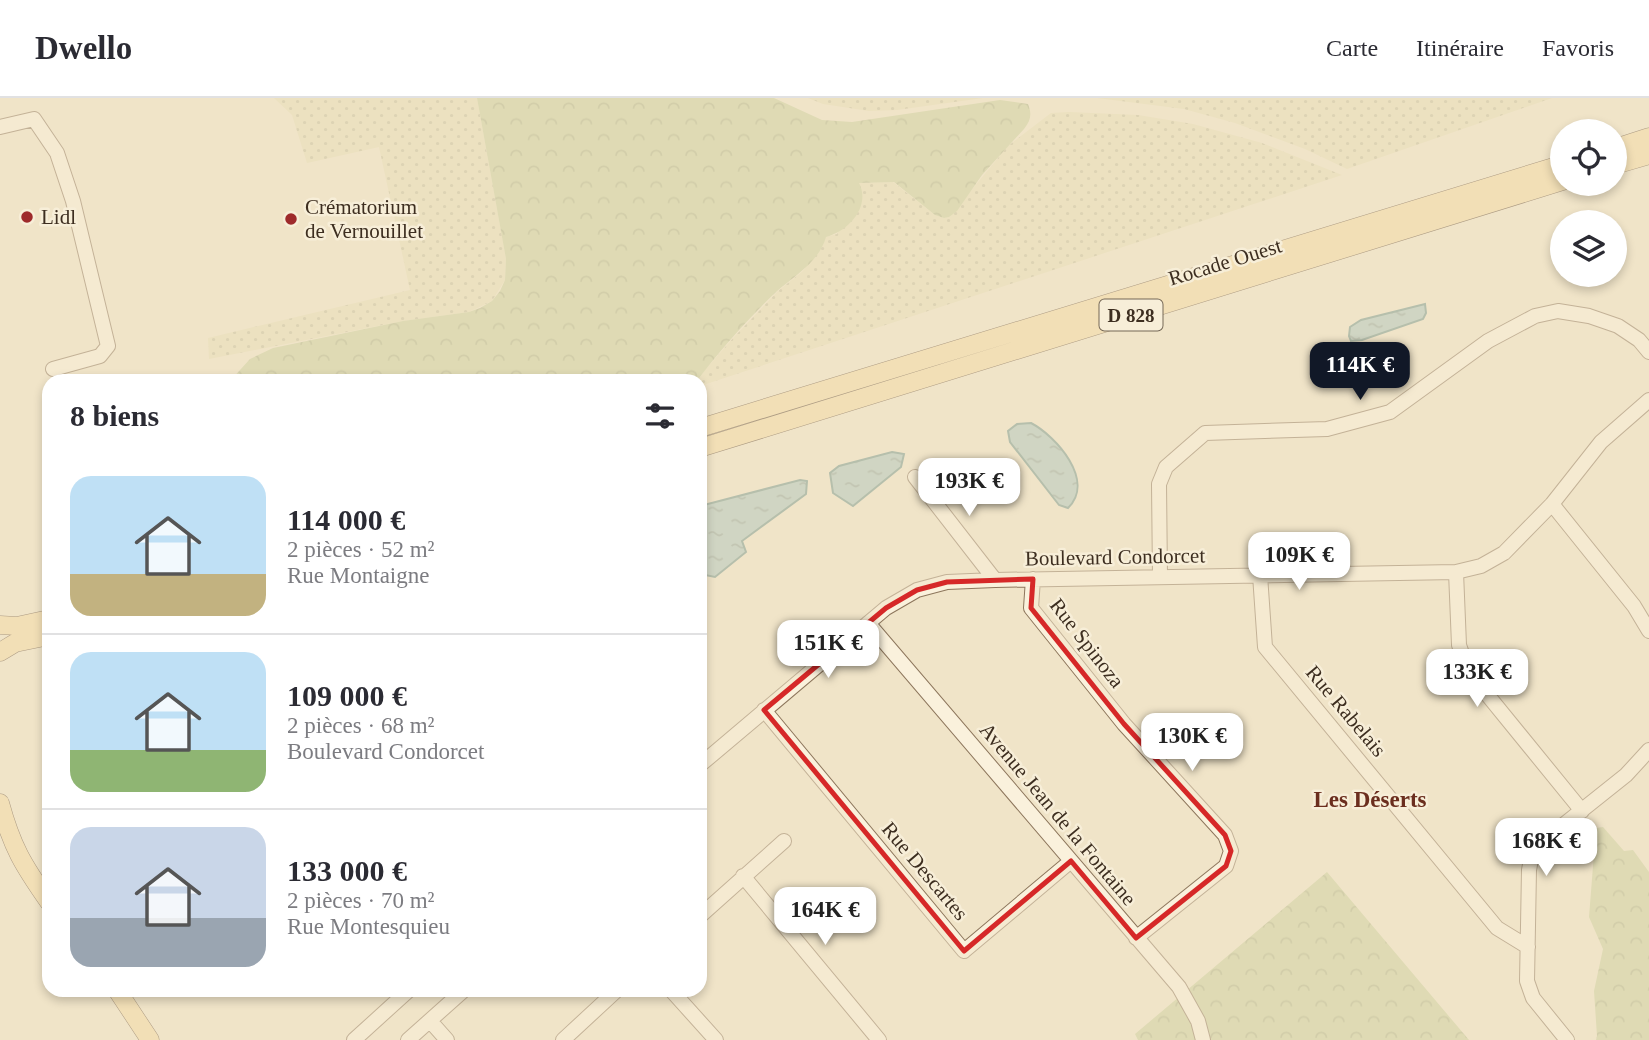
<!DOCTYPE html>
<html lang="fr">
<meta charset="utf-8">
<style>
body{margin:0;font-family:"Times New Roman",serif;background:#f7f7f7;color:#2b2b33;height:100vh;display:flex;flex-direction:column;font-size:26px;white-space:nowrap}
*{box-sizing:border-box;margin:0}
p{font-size:23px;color:#7c7c81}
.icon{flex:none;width:38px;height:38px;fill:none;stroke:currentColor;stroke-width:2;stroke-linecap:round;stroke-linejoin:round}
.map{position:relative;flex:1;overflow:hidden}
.details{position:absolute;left:42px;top:276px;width:665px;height:623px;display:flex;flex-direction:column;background:#fff;border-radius:21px;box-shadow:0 4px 10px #0003}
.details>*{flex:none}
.tools{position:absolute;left:1550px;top:21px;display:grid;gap:14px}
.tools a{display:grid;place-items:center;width:77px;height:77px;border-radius:50%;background:#fff;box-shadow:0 4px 10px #0003;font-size:35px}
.price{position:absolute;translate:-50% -60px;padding:0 16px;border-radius:14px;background:#fff;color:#222;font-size:23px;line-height:46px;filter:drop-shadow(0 2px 4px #0008)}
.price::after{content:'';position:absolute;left:50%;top:42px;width:21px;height:16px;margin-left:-10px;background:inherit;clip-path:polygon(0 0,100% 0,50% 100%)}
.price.current{background:#111827;color:#fff}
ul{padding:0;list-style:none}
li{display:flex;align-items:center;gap:21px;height:175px;padding:0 28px}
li+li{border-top:2px solid #e1e1e2}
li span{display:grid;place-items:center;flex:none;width:196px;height:140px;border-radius:21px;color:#555}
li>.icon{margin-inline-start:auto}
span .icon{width:84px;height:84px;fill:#fffc;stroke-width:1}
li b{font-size:30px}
h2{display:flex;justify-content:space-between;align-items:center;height:84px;padding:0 28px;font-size:30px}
header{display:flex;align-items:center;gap:42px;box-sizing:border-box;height:98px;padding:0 35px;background:#fff;border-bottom:2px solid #e1e1e2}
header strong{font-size:33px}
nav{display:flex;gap:38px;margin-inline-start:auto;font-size:24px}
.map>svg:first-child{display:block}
</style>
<header>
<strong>Dwello</strong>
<nav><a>Carte</a><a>Itinéraire</a><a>Favoris</a></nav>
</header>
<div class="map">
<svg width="1649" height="942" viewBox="0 0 1649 942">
<defs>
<pattern id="farmland-dots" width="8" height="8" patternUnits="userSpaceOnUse" patternTransform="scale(1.75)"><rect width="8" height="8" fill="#e6deb5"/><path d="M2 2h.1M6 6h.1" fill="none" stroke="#c6bf9b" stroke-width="1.8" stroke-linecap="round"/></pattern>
<pattern id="forest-crowns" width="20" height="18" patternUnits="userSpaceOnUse" patternTransform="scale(1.75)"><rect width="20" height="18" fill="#c9cf9b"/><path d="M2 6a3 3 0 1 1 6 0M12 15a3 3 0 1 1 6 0" fill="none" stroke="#aeb285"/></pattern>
<pattern id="water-ripples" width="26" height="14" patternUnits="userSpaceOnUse" patternTransform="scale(1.75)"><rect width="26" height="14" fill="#a9c4bc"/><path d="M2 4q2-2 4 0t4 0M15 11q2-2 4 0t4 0" fill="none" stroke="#8ba098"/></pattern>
</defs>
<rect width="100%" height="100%" fill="#f0e4c8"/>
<path fill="url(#farmland-dots)" d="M274,0H477L506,161L505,182L492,203L469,214L403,223L209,261L208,240L410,192L379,49L307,65L292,17Z
M808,0H983L897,12L869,13L823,6Z
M1097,0H1552L1347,71L1305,51L1235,25L1184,11Z
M1069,14L1138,17L1193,26L1262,45L1342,77L700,288V284H697L705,272L734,239L778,193L803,173L826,139L837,136L859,85L893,84L935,117L944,120L949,119L1008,48L1051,15Z"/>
<path fill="url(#forest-crowns)" d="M477,0H774L822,22L852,24L1000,2L1028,6C1032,16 1031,22 1024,31L982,77L957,113L949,119L944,120L935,117L894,84L859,85C871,108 849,133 826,139C819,164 794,178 776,194C748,221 720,252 697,283H230L250,261L273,250L403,223L469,214L480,210L492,203L500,193L505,182L506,161Z
M1603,729L1624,753L1633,752L1649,774V942H1596L1597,938L1594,893L1603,851L1589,819L1596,730Z
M1327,774L1469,942H1138L1135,936Z"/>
<path fill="url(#water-ripples)" stroke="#6f938a" stroke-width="2" d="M1425,206L1426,215L1423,221L1362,242L1351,243L1349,238L1350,229L1361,222Z
M1031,325C1056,338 1096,383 1068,410L1059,407L1010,344L1008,333L1017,326Z
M892,354L904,356L901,369L853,408L833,395L830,375L839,368Z
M800,382L807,383L806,396L742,443L746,454L715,479L700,476V408Z"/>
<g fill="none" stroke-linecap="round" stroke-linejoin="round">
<defs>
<path id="minor" d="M0,29L34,21L57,55L73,103L108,248L100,258L53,271
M915,379L995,482
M1552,406L1634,508L1649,533
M1456,474L1459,547L1468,573L1582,713
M1260,477L1265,549L1497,830L1528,849
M1160,479L1159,386L1166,369L1205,335L1327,331L1390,314L1488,243L1535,218L1558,213L1589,218L1618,228L1639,242L1649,254
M1033,481L1031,510L1124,626L1225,737L1231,753L1226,768L1136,840
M868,525L1179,889L1198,923L1203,942
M764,612L964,853L1071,763
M700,667L886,510L917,492L947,484L995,482L1456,474L1481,468L1504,455L1552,406L1601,344L1649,302
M743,778L879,942
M700,818L784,743
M671,892L716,942
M431,924L447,942
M354,942L409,892
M408,942L464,892
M563,942L617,892
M1567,942L1533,900L1527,883L1529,772L1532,756L1542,744L1626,677L1649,652"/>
<path id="major" d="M1615,50L1649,39
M1615,67L1649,57
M700,330L1563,66
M700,350L1563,83
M0,527L17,528L49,521
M0,554L15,545L49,538
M0,705C12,749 23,767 49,804
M117,892L150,942"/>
</defs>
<use href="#minor" stroke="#8d765c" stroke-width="16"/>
<use href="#major" stroke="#5b4430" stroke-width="19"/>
<use href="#minor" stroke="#faf1dc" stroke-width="14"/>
<use href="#major" stroke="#f3d9a0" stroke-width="18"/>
</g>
<path d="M0 0H1649V942H0ZM1033,481L1031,510L1124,626L1225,737L1231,753L1226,768L1136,840L1071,763L964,853L764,612L886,510L917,492L947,484Z" fill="#f0e4c8" fill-opacity=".55" fill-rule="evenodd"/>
<path fill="none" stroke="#d62828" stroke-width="5" stroke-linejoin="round" d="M1033,481L1031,510L1124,626L1225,737L1231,753L1226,768L1136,840L1071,763L964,853L764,612L886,510L917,492L947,484Z"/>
<g fill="#9e2a2b" stroke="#f7eed8" stroke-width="2.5">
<circle cx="27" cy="119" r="7"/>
<circle cx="291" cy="121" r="7"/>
</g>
<g text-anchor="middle" stroke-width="5" stroke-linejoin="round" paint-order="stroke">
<rect fill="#f7eed8" stroke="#756857" stroke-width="2" x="1099.5" y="201.5" width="63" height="31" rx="5"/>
<g font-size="19" font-weight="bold" fill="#3d2e20">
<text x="1131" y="224">D 828</text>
</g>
<g font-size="21" fill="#3d2e20" stroke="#f7eed8" text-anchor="start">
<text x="305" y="116">Crématorium<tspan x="305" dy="24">de Vernouillet</tspan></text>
<text x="41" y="126">Lidl</text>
</g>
<g font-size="21" fill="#3d2e20" stroke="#f7eed8">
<text transform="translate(1225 164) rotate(-17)" y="7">Rocade Ouest</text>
<text transform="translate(1115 459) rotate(-1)" y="7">Boulevard Condorcet</text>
<text transform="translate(1087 545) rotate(52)" y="7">Rue Spinoza</text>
<text transform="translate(1346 613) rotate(50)" y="7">Rue Rabelais</text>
<text transform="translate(1058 716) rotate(50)" y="7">Avenue Jean de la Fontaine</text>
<text transform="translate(925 773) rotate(50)" y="7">Rue Descartes</text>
</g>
<g font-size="23" font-weight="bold" fill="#6b2e1e" stroke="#f7eed8">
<text x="1370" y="709">Les Déserts</text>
</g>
</g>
</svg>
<div class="tools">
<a><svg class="icon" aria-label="locate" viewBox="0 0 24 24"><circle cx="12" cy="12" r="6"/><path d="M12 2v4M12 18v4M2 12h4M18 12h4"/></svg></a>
<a><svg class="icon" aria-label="layers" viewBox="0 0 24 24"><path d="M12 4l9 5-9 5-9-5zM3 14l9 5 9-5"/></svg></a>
</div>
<b class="price current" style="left:1360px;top:304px">114K €</b>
<b class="price" style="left:969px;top:420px">193K €</b>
<b class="price" style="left:1299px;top:494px">109K €</b>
<b class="price" style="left:828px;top:582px">151K €</b>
<b class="price" style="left:1477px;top:611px">133K €</b>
<b class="price" style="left:1192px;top:675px">130K €</b>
<b class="price" style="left:1546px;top:780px">168K €</b>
<b class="price" style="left:825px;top:849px">164K €</b>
<section class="details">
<h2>8 biens<svg class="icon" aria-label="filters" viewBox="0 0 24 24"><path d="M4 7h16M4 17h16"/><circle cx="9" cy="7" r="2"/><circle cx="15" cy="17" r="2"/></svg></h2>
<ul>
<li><span style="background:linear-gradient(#bfe0f5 70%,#c2b280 0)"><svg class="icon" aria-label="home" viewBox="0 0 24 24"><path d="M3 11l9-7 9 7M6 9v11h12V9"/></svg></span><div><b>114 000 €</b><p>2 pièces · 52 m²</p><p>Rue Montaigne</p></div></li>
<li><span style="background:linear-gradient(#bfe0f5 70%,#8fb573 0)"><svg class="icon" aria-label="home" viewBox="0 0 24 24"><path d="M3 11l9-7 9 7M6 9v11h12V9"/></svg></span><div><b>109 000 €</b><p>2 pièces · 68 m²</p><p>Boulevard Condorcet</p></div></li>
<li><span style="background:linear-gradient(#c9d6e8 65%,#9aa5b1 0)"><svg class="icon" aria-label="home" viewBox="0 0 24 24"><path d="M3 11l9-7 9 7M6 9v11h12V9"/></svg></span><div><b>133 000 €</b><p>2 pièces · 70 m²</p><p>Rue Montesquieu</p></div></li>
</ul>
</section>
</div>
